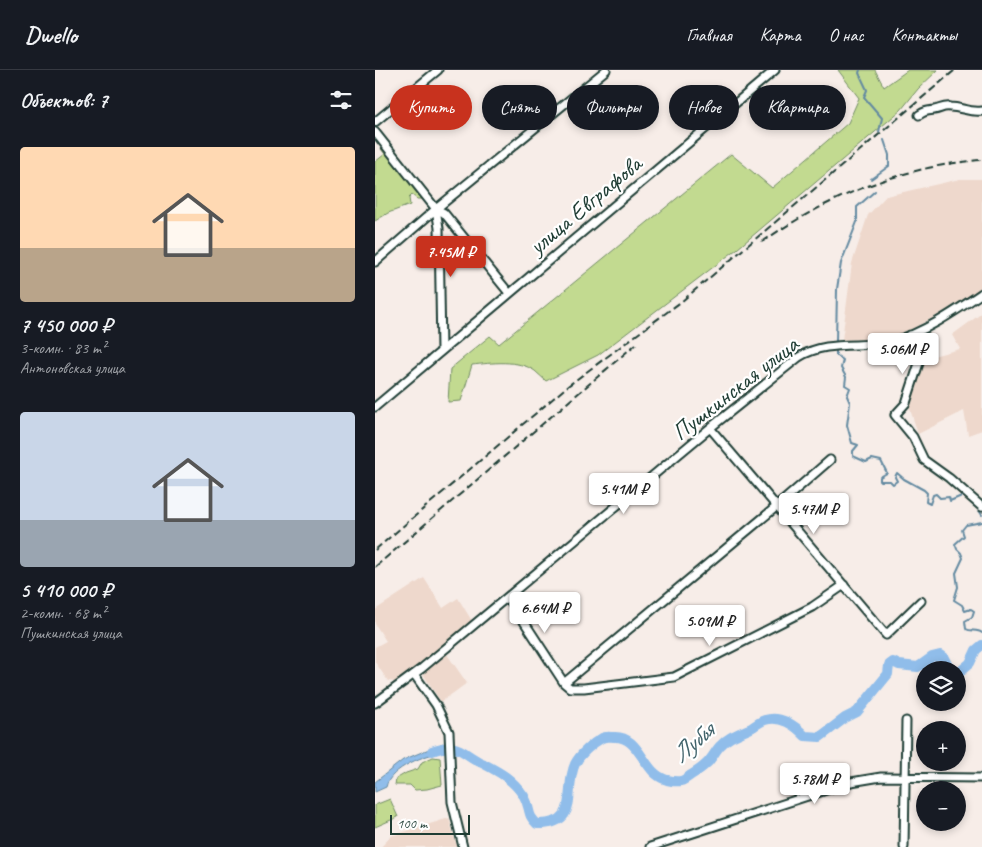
<!DOCTYPE html>
<html lang="ru">
<meta charset="utf-8">
<style>
body{margin:0;font-family:Caveat,sans-serif;background:#242831;color:#f1f3f6;height:100vh;display:flex;flex-direction:column;font-size:19px;white-space:nowrap}
*{box-sizing:border-box;margin:0}
p{font-size:16px;color:#9ea1a6}
.icon{flex:none;width:28px;height:28px;fill:none;stroke:currentColor;stroke-width:2;stroke-linecap:round;stroke-linejoin:round}
.map{position:relative;flex:1;overflow:hidden}
.panel{display:flex;flex-direction:column;background:#171b24;width:375px}
.panel>*{flex:none}
.hud{position:absolute;left:15px;top:15px;width:475px;height:45px;display:flex;gap:10px}
.buttons{position:absolute;left:541px;top:591px;display:grid;gap:10px}
.buttons a{display:grid;place-items:center;width:50px;height:50px;border-radius:50%;background:#171b24;box-shadow:0 2px 8px #0003;font-size:25px}
.scale{position:absolute;left:15px;bottom:12px;width:80px;box-sizing:border-box;padding-left:5px;border:2px solid #1f3d34;border-top:0;font-size:14px;line-height:18px;white-space:nowrap;color:#1f3d34;-webkit-text-stroke:4px #fff;paint-order:stroke}
.price{position:absolute;translate:-50% -42px;padding:0 11px;border-radius:5px;background:#fff;color:#222;font-size:16px;line-height:32px;filter:drop-shadow(0 1px 2px #0008)}
.price::after{content:'';position:absolute;left:50%;top:30px;width:15px;height:11px;margin-left:-8px;background:inherit;clip-path:polygon(0 0,100% 0,50% 100%)}
.price.active{background:#c8321e;color:#fff}
ul{padding:0;list-style:none}
li{display:grid;align-content:center;gap:10px;height:265px;padding:0 20px}
li span{display:grid;place-items:center;height:155px;border-radius:5px;color:#555}
li>.icon{margin-inline-start:auto}
span .icon{width:90px;height:90px;fill:#fffc;stroke-width:1}
li b{font-size:21px}
h2{display:flex;justify-content:space-between;align-items:center;height:60px;padding:0 20px;font-size:21px}
.chip{padding:0 18px;border-radius:22px;background:#171b24;box-shadow:0 2px 8px #0003;font-size:18px;line-height:45px}
.chip.active{background:#c8321e;color:#fff}
header{display:flex;align-items:center;gap:30px;box-sizing:border-box;height:70px;padding:0 25px;background:#171b24;border-bottom:1px solid #363941}
header strong{font-size:24px}
nav{display:flex;gap:28px;margin-inline-start:auto;font-size:18px}
main{display:flex;flex:1;min-height:0}
.map>svg:first-child{display:block}
</style>
<header>
<strong>Dwello</strong>
<nav><a>Главная</a><a>Карта</a><a>О нас</a><a>Контакты</a></nav>
</header>
<main>
<section class="panel">
<h2>Объектов: 7<svg class="icon" aria-label="filters" viewBox="0 0 24 24"><path d="M4 7h16M4 17h16"/><circle cx="9" cy="7" r="2"/><circle cx="15" cy="17" r="2"/></svg></h2>
<ul>
<li><span style="background:linear-gradient(#ffd9b3 65%,#b9a48a 0)"><svg class="icon" aria-label="home" viewBox="0 0 24 24"><path d="M3 11l9-7 9 7M6 9v11h12V9"/></svg></span><div><b>7 450 000 ₽</b><p>3-комн. · 83 m²</p><p>Антоновская улица</p></div></li>
<li><span style="background:linear-gradient(#c9d6e8 70%,#9aa5b1 0)"><svg class="icon" aria-label="home" viewBox="0 0 24 24"><path d="M3 11l9-7 9 7M6 9v11h12V9"/></svg></span><div><b>5 410 000 ₽</b><p>2-комн. · 68 m²</p><p>Пушкинская улица</p></div></li>
</ul>
</section>
<div class="map">
<svg width="607" height="777" viewBox="0 0 607 777">
<rect width="100%" height="100%" fill="#f7ede8"/>
<filter id="ink" filterUnits="userSpaceOnUse"><feTurbulence type="fractalNoise" baseFrequency=".02" numOctaves="2"/><feDisplacementMap in="SourceGraphic" scale="10" xChannelSelector="R" yChannelSelector="G"/><feConvolveMatrix kernelMatrix="1 2 1 2 8 2 1 2 1" color-interpolation-filters="sRGB"/></filter>
<g filter="url(#ink)">
<path fill="#eed8cc" d="M585,109H607V218L563,245L531,262L505,269L467,270L477,193L493,145L511,126Z
M607,243V360L593,365L589,341L543,364L534,336L545,295L554,287L585,279L577,265Z
M49,508L68,538L83,528L97,551L22,612L13,611L0,592V577L11,571L0,554V540Z
M71,583L92,613L66,632L48,604L50,600Z
M74,748L82,777H6L16,766Z"/>
<path fill="#c2da90" stroke="#708c62" d="M463,0H500L509,17L533,0H563L543,19L526,40L362,179L223,285L171,311C167,308 164,304 160,301C143,289 116,293 97,295L86,331L73,332L75,299L115,266L124,274L356,84L397,118L473,53L484,28Z
M7,78L49,128L47,129H42L37,125L34,128L35,135L13,143L0,151V92L10,84L6,79Z
M58,687L65,688L67,715L52,719L40,720L35,715H20L21,709L31,703L43,699L47,692Z
M15,729L23,747L0,757V735Z"/>
<path fill="#90bdea" stroke="#638aa1" d="M68,673L69,682C51,684 15,698 11,717L0,722V712L28,690Z"/>
<g fill="none" stroke-linecap="round" stroke-linejoin="round">
<path stroke="#638aa1" stroke-width="2" d="M485,0L484,3L492,20L489,27L507,48L504,62
M496,109L514,96V85L509,70
M461,273L462,219L466,193L482,152V137L500,121
M461,277V285L468,290L466,298L471,307L470,315L475,318L472,326L475,333L472,355L477,373L483,375L478,381V386L491,392L497,389L506,391L512,403L505,407V411H515L518,414L522,411L520,407L522,403L529,409L549,420L552,423L551,432L555,434L558,425L561,424L565,428L574,427L575,431L589,425
M600,434L607,445
M607,452L591,455L587,460L589,466L580,474L582,479L586,483L588,488L581,503L583,517L579,530L587,535L590,541L596,539L599,541L597,547L590,551L591,559C596,562 602,559 607,563"/>
<path stroke="#90bdea" stroke-width="10" d="M582,604L595,593L601,580L607,575
M57,681C84,671 86,683 107,693C126,703 136,708 149,726C153,733 153,738 155,744C156,748 159,751 162,754C207,755 188,720 200,694C205,684 218,673 227,668C231,666 235,667 239,667C266,666 267,703 292,710C297,711 301,712 306,711C310,710 313,707 316,705C321,702 327,698 331,694C337,689 340,681 345,676C353,667 363,664 374,659C379,657 385,651 390,650C405,645 420,655 430,666L445,667L470,648L482,642L513,604L514,595L518,592L524,595L543,597L557,587L565,585L569,588L575,600"/>
<defs>
<path id="minor" d="M544,45C550,41 552,41 559,40C565,39 569,36 575,37C586,37 595,43 607,41
M0,52L63,0
M0,62L61,139L69,143L134,223
M61,139L64,158L66,281
M0,192L61,139L231,0
M535,265L547,284L531,333L520,345L538,367L549,390L574,408L607,437
M0,337L400,0
M335,358L511,565L546,531
M133,527L189,613L195,618H209L299,607L437,537L469,515
M39,604L61,635L74,662L77,732L88,777
M189,613L401,437L455,390
M0,633L46,599L335,358L424,287C453,269 487,279 518,271C547,264 582,240 607,223
M275,777L476,712L506,707L607,708
M529,777L531,651"/>
</defs>
<use href="#minor" stroke="#1f3d34" stroke-width="11"/>
<use href="#minor" stroke="#fff" stroke-width="7"/>
<path stroke="#1f3d34" stroke-width="2" stroke-dasharray="8 4" stroke-linecap="butt" d="M387,172C452,127 528,96 607,90
M0,480L194,315L307,231L580,0
M0,497L261,274"/>
</g>
</g>
<g text-anchor="middle" stroke-width="4.5" stroke-linejoin="round" paint-order="stroke">
<g font-size="24" fill="#1f3d34" stroke="#fff">
<text transform="translate(210 135) rotate(-40)" y="8">улица Евграфова</text>
<text transform="translate(360 318) rotate(-38)" y="8">Пушкинская улица</text>
</g>
<g font-size="25" font-style="italic" fill="#41636b" stroke="#fff">
<text transform="translate(317 672) rotate(-41)" y="9">Лубья</text>
</g>
</g>
</svg>
<div class="buttons">
<a><svg class="icon" aria-label="layers" viewBox="0 0 24 24"><path d="M12 4l9 5-9 5-9-5zM3 14l9 5 9-5"/></svg></a>
<a>+</a>
<a>−</a>
</div>
<div class="scale">100 m</div>
<b class="price active" style="left:76px;top:208px">7.45M ₽</b>
<b class="price" style="left:528px;top:305px">5.06M ₽</b>
<b class="price" style="left:249px;top:445px">5.41M ₽</b>
<b class="price" style="left:439px;top:465px">5.47M ₽</b>
<b class="price" style="left:170px;top:564px">6.64M ₽</b>
<b class="price" style="left:335px;top:577px">5.09M ₽</b>
<b class="price" style="left:440px;top:735px">5.78M ₽</b>
<div class="hud">
<a class="chip active">Купить</a>
<a class="chip">Снять</a>
<a class="chip">Фильтры</a>
<a class="chip">Новое</a>
<a class="chip">Квартира</a>
</div>
</div>
</main>
